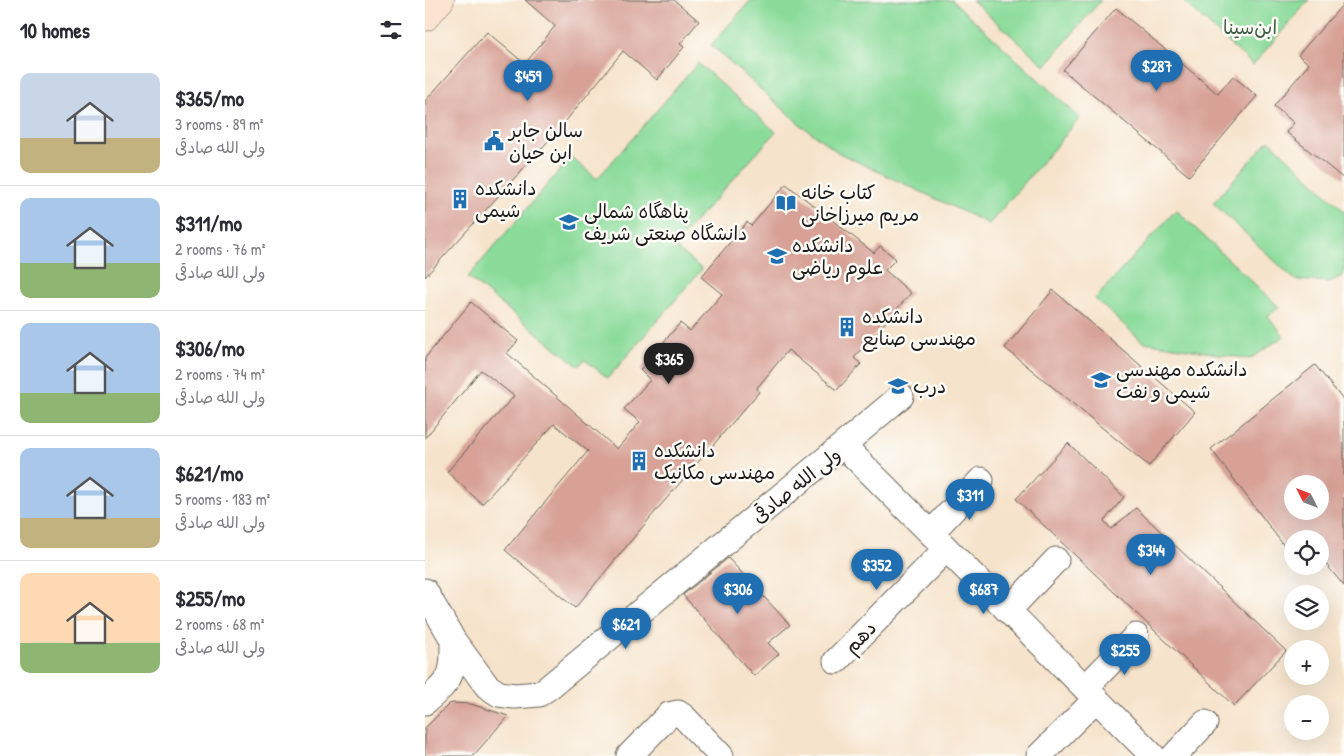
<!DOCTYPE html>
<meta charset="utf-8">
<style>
body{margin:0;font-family:"Patrick Hand","Playpen Sans Arabic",sans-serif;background:#f2f2f3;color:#2b2b33;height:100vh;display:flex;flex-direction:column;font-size:19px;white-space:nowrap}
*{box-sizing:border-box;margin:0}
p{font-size:16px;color:#7c7c81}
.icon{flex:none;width:28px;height:28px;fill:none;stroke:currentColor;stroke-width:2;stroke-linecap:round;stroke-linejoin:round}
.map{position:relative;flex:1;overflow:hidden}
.sheet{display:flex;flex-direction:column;background:#fff;width:425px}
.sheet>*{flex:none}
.needle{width:32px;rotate:312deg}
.buttons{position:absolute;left:859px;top:475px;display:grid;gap:10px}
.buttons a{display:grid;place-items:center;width:45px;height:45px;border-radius:50%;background:#fff;box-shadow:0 5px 20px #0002;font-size:25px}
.price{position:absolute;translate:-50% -42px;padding:0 11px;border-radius:18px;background:#1f6fb2;color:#fff;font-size:16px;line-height:32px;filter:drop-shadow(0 1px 2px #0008)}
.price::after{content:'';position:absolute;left:50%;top:30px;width:15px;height:11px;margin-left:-8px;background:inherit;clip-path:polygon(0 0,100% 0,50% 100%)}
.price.current{background:#222;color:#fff}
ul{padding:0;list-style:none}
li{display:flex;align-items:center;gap:15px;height:125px;padding:0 20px}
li+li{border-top:1px solid #e1e1e2}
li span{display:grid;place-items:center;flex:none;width:140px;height:100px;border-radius:10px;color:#555}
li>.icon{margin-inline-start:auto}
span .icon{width:60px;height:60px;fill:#fffc;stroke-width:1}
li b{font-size:21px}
h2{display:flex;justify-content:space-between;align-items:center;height:60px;padding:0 20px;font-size:21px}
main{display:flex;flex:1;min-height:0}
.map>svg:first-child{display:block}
</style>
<main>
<section class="sheet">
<h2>10 homes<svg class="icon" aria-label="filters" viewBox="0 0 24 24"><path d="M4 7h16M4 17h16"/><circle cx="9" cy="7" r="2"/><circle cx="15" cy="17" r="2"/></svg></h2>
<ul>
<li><span style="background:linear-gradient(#c9d6e8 65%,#c2b280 0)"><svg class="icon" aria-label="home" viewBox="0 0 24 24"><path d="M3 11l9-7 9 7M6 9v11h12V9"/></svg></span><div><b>$365/mo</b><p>3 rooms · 89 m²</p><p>ولی الله صادقی</p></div></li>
<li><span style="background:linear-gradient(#a9c7e8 65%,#8fb573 0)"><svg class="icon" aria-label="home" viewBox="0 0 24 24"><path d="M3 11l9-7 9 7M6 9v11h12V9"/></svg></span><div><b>$311/mo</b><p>2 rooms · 76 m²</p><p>ولی الله صادقی</p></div></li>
<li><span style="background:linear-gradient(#a9c7e8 70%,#8fb573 0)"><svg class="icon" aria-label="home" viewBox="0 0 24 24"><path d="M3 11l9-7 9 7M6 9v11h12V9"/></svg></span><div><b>$306/mo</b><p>2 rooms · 74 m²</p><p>ولی الله صادقی</p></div></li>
<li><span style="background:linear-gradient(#a9c7e8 70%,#c2b280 0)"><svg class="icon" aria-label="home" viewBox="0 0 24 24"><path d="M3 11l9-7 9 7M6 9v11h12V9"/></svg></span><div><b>$621/mo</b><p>5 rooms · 183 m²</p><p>ولی الله صادقی</p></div></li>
<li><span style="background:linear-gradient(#ffd9b3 70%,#8fb573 0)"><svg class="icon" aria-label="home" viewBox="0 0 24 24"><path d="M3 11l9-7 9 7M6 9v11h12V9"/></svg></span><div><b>$255/mo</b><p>2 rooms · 68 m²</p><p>ولی الله صادقی</p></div></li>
</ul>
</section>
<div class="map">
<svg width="919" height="756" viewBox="0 0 919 756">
<rect width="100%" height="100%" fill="#fdfcf7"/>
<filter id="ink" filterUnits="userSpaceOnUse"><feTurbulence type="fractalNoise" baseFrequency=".02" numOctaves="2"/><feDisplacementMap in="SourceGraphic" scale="10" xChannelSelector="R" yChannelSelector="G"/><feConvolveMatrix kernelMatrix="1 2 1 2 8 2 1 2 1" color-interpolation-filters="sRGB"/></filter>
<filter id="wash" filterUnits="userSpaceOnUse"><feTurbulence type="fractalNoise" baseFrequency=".0096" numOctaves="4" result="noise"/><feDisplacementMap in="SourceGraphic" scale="20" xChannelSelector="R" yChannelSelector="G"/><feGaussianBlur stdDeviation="1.12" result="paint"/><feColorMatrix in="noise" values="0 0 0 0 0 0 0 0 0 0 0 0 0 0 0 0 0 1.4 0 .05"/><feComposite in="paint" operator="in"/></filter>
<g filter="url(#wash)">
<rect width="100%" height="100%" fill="#f6e3cb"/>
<path fill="#8adb9a" stroke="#537c5b" d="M326,0H527L655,118L564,224L414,153L376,125L286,45Z
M547,0H676L620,66Z
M757,0H884L828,65Z
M273,63L351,132L248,246L277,269L183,378L160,360L153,366L43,277L146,157L172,179Z
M844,140L919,211V274L917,276L904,282L870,280L788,203Z
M751,210L854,307L843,316L859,336L825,359L718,342L670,299Z"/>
<g id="blocks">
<path fill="#d7a196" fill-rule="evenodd" d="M100,0H249L274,21L255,44L259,47L232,80L198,51L135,128L0,277V101L62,32L100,64L130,26Z
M919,3V179L861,132L869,123L849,106L884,64L873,55Z
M691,8L793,94L808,76L832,96L764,176L638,70Z
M361,184L449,253L455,246L471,259L460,270L486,293L429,358L436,364L412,390L363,350L332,388L334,392L235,506L150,608L80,550L163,451L129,424L57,504L22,472L89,396L56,370L0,438V358L46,302L93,341L82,353L192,449L215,422L199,409L225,380L215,370L255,323L265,331L297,294L276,277L322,222L326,226Z
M628,290L770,412L724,466L580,348Z
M890,365L919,401V586L895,557V539H868L866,555L786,449ZM868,484H895V511H868Z
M643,443L699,497L679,521L686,529L711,508L861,651L809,706L591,499Z
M303,558L365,625L343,643L354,654L329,676L258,595Z
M28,703L46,704L83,716L48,756H0V728L24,704Z"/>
</g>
</g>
<g filter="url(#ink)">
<use href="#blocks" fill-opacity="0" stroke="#686259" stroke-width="1"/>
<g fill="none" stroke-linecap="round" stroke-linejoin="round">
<defs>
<path id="street" d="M418,445L728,756
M506,533L556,480
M0,591L28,640L62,686L74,694L90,696L114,694L124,687L418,445L476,396
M583,611L631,560
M411,661L521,549
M660,688L711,636
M0,702C28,678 28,676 28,640
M204,756L244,715L253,713L259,717L296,756
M614,756L671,699
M749,756L780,723"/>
<path id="secondary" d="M0,17L15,0"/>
</defs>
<use href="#street" stroke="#686259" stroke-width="27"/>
<use href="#secondary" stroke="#686259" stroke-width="29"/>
<use href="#street" stroke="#fff" stroke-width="25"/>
<use href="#secondary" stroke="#fde4d1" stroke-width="28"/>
</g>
</g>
<defs>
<symbol id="civic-bare" viewBox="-9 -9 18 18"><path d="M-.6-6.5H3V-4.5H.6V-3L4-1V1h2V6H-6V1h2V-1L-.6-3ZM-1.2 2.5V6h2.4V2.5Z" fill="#1f6fb2" stroke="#fdfcf7" stroke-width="2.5" paint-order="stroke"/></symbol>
<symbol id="building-bare" viewBox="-9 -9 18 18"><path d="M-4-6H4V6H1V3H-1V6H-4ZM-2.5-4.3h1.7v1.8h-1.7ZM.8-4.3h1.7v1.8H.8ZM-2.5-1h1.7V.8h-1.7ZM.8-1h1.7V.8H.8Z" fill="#1f6fb2" stroke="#fdfcf7" stroke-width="2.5" paint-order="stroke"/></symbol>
<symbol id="library-bare" viewBox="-9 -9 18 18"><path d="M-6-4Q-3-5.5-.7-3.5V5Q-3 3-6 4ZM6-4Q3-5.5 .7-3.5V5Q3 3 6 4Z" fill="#1f6fb2" stroke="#fdfcf7" stroke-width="2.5" paint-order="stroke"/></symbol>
<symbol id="university-bare" viewBox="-9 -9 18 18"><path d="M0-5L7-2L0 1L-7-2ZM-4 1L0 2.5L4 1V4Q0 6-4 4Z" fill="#1f6fb2" stroke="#fdfcf7" stroke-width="2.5" paint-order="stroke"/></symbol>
</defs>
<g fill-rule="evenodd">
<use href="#civic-bare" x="55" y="127" width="28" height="28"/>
<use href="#building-bare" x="21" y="185" width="28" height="28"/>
<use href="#library-bare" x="347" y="189" width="28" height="28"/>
<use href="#university-bare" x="130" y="208" width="28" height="28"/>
<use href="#university-bare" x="338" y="242" width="28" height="28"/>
<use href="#building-bare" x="408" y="313" width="28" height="28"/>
<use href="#university-bare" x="662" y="366" width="28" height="28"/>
<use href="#university-bare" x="459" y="372" width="28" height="28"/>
<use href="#building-bare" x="200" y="447" width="28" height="28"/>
</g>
<g text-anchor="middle" stroke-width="5" stroke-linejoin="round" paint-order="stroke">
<g font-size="19" fill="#425f48" stroke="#fdfcf7">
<text x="825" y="34">ابن‌سینا</text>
</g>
<g font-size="19" fill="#1c1c1c" stroke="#fdfcf7" text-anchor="start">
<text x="84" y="137">سالن جابر<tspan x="84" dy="22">ابن حیان</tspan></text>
<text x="50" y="195">دانشکده<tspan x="50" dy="22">شیمی</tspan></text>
<text x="376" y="199">کتاب خانه<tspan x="376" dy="22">مریم میرزاخانی</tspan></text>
<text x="159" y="218">پناهگاه شمالی<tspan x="159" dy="22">دانشگاه صنعتی شریف</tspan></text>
<text x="367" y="252">دانشکده<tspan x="367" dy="22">علوم ریاضی</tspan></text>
<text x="437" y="323">دانشکده<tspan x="437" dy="22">مهندسی صنایع</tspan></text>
<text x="691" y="376">دانشکده مهندسی<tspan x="691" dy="22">شیمی و نفت</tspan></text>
<text x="488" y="393">درب</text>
<text x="229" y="457">دانشکده<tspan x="229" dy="22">مهندسی مکانیک</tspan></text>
</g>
<g font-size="19" fill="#1c1c1c" stroke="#fdfcf7">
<text transform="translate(371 485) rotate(-39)" y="7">ولی الله صادقی</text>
<text transform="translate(435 637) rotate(-46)" y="7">دهم</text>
</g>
</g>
</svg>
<div class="buttons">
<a><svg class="needle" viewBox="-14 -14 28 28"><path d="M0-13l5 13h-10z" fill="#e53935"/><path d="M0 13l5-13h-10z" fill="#7c7c81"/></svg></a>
<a><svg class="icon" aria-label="locate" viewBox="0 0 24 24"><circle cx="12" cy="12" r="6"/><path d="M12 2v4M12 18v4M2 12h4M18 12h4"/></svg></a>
<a><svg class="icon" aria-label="layers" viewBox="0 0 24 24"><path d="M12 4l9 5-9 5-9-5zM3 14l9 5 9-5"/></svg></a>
<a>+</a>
<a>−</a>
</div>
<b class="price" style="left:732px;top:92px">$287</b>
<b class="price" style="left:103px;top:102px">$459</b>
<b class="price current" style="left:244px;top:385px">$365</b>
<b class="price" style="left:545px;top:521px">$311</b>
<b class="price" style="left:726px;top:576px">$344</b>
<b class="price" style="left:452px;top:591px">$352</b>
<b class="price" style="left:313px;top:615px">$306</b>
<b class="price" style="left:559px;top:615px">$687</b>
<b class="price" style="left:201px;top:650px">$621</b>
<b class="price" style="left:700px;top:676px">$255</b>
</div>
</main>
